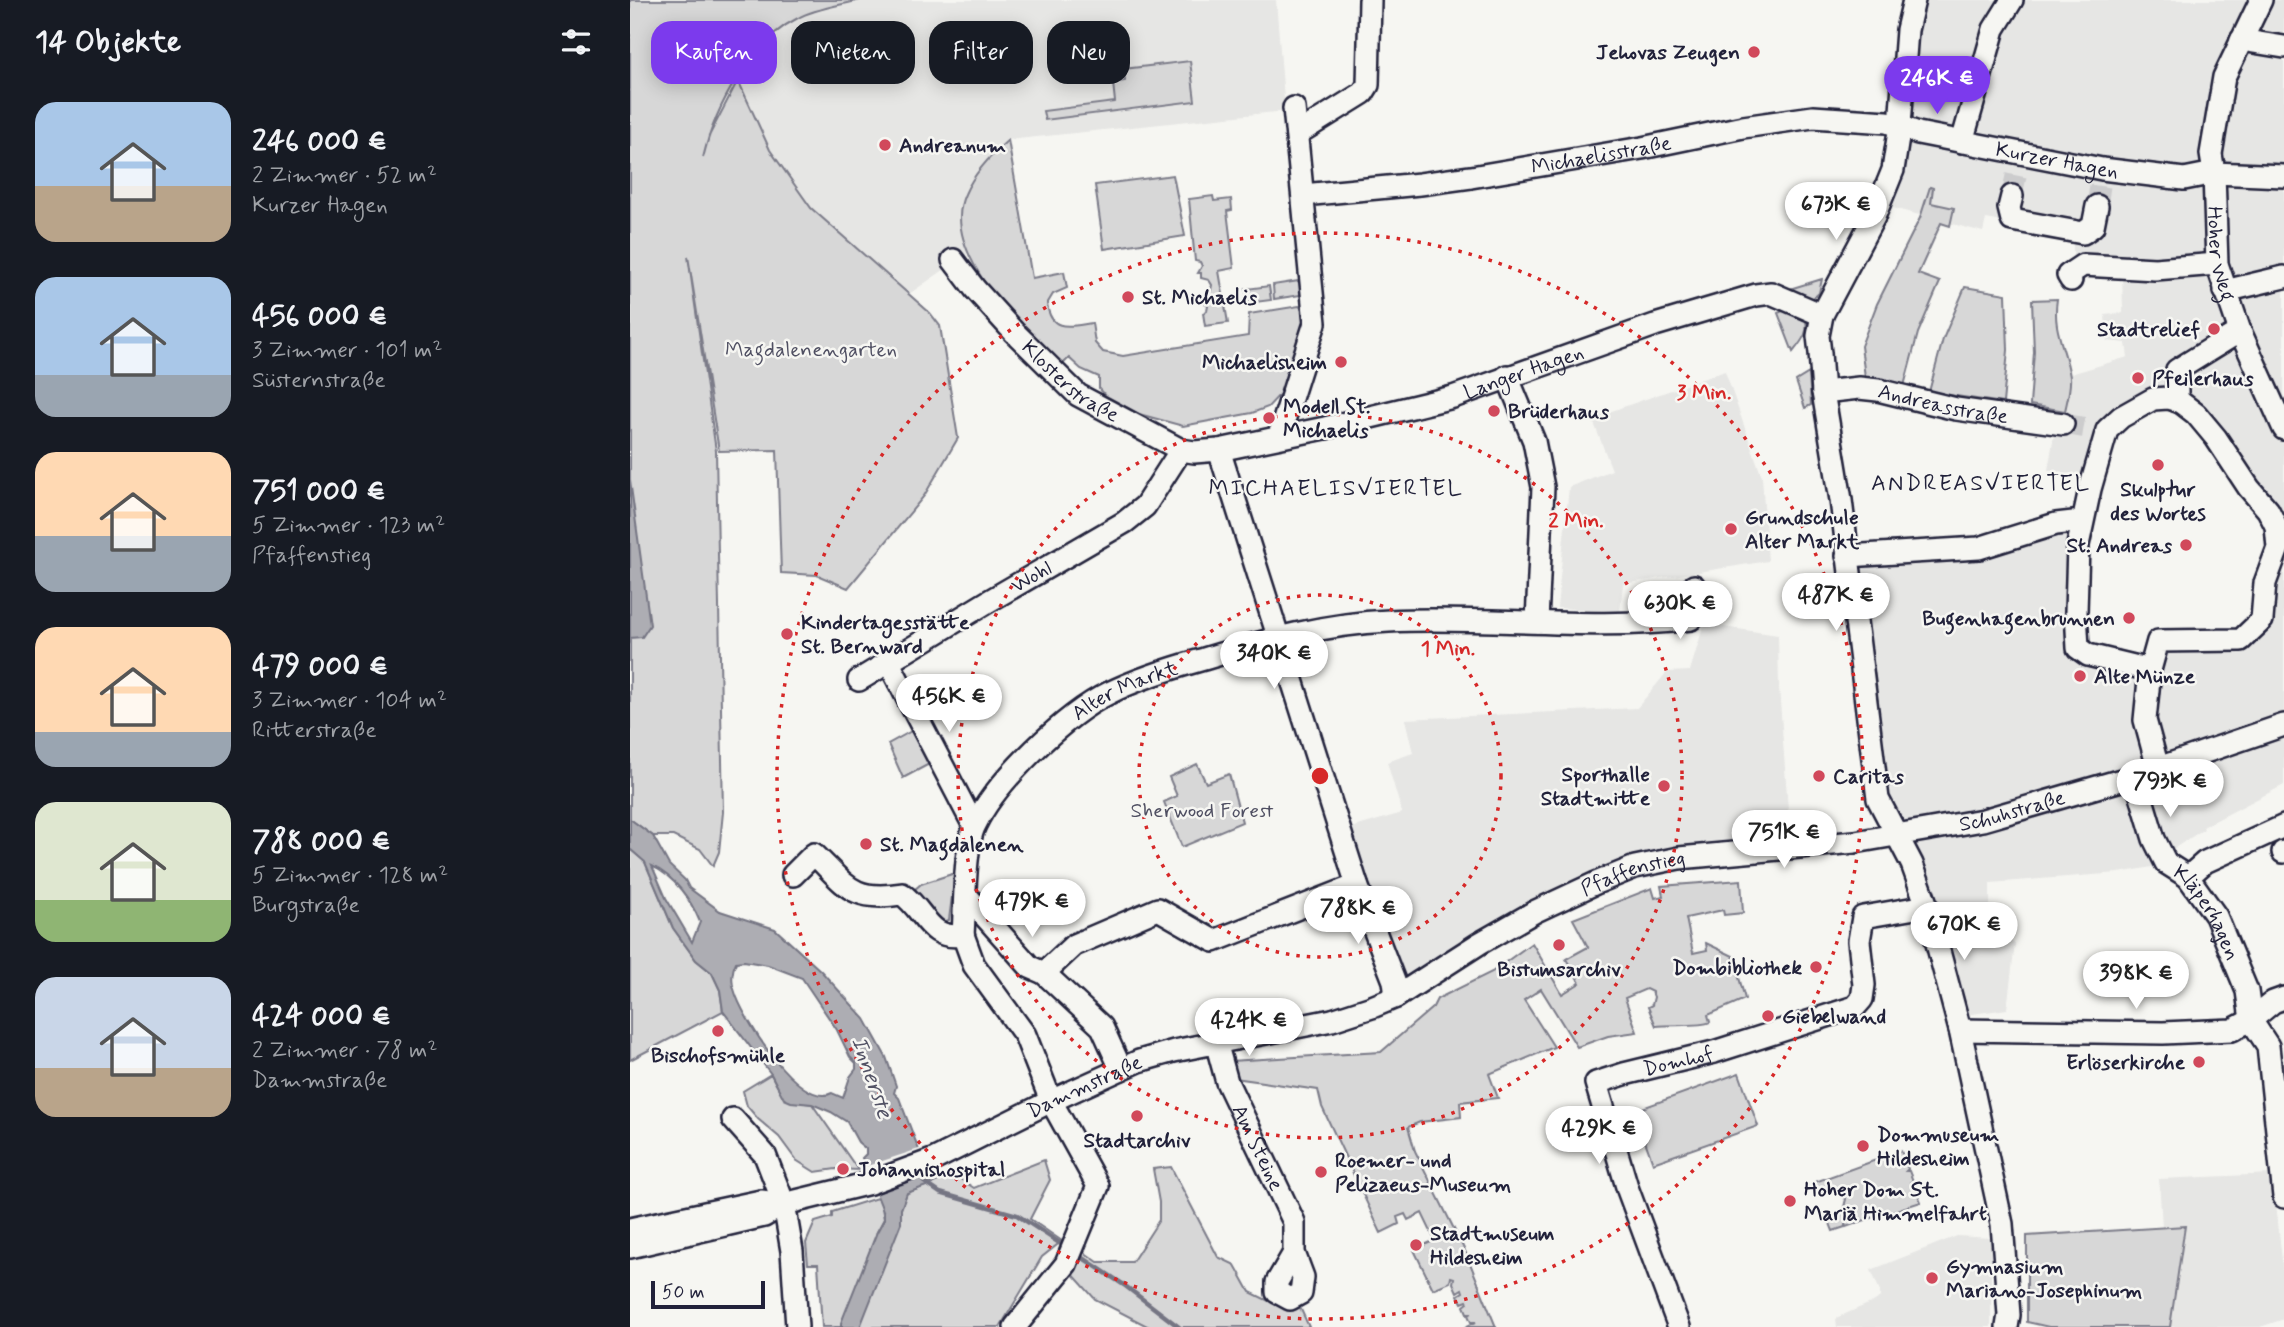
<!DOCTYPE html>
<html lang="de">
<meta charset="utf-8">
<style>
body{margin:0;font-family:Mynerve,sans-serif;background:#20242c;color:#f1f3f6;height:100vh;display:flex;flex-direction:column;font-size:26px;white-space:nowrap}
*{box-sizing:border-box;margin:0}
p{font-size:23px;color:#9ea1a6}
.icon{flex:none;width:38px;height:38px;fill:none;stroke:currentColor;stroke-width:2;stroke-linecap:round;stroke-linejoin:round}
.map{position:relative;flex:1;overflow:hidden}
.drawer{display:flex;flex-direction:column;background:#171b24;width:630px}
.drawer>*{flex:none}
.banner{position:absolute;left:21px;top:21px;width:665px;height:63px;display:flex;gap:14px}
.scale{position:absolute;left:21px;bottom:18px;width:114px;box-sizing:border-box;padding-left:7px;border:4px solid #22223b;border-top:0;font-size:19px;line-height:24px;white-space:nowrap;color:#22223b;-webkit-text-stroke:5px #f6f6f2;paint-order:stroke}
.price{position:absolute;translate:-50% -60px;padding:0 16px;border-radius:24px;background:#fff;color:#222;font-size:23px;line-height:46px;filter:drop-shadow(0 2px 4px #0008)}
.price::after{content:'';position:absolute;left:50%;top:42px;width:21px;height:16px;margin-left:-10px;background:inherit;clip-path:polygon(0 0,100% 0,50% 100%)}
.price.on{background:#7c3aed;color:#fff}
ul{padding:0;list-style:none}
li{display:flex;align-items:center;gap:21px;height:175px;padding:0 35px}
li span{display:grid;place-items:center;flex:none;width:196px;height:140px;border-radius:21px;color:#555}
li>.icon{margin-inline-start:auto}
span .icon{width:84px;height:84px;fill:#fffc;stroke-width:1}
li b{font-size:30px}
h2{display:flex;justify-content:space-between;align-items:center;height:84px;padding:0 35px;font-size:30px}
.tag{padding:0 24px;border-radius:21px;background:#171b24;box-shadow:0 4px 18px #0003;font-size:24px;line-height:63px}
.tag.on{background:#7c3aed;color:#fff}
main{display:flex;flex:1;min-height:0}
.map>svg:first-child{display:block}
</style>
<main>
<section class="drawer">
<h2>14 Objekte<svg class="icon" aria-label="filters" viewBox="0 0 24 24"><path d="M4 7h16M4 17h16"/><circle cx="9" cy="7" r="2"/><circle cx="15" cy="17" r="2"/></svg></h2>
<ul>
<li><span style="background:linear-gradient(#a9c7e8 60%,#b9a48a 0)"><svg class="icon" aria-label="home" viewBox="0 0 24 24"><path d="M3 11l9-7 9 7M6 9v11h12V9"/></svg></span><div><b>246 000 €</b><p>2 Zimmer · 52 m²</p><p>Kurzer Hagen</p></div></li>
<li><span style="background:linear-gradient(#a9c7e8 70%,#9aa5b1 0)"><svg class="icon" aria-label="home" viewBox="0 0 24 24"><path d="M3 11l9-7 9 7M6 9v11h12V9"/></svg></span><div><b>456 000 €</b><p>3 Zimmer · 101 m²</p><p>Süsternstraße</p></div></li>
<li><span style="background:linear-gradient(#ffd9b3 60%,#9aa5b1 0)"><svg class="icon" aria-label="home" viewBox="0 0 24 24"><path d="M3 11l9-7 9 7M6 9v11h12V9"/></svg></span><div><b>751 000 €</b><p>5 Zimmer · 123 m²</p><p>Pfaffenstieg</p></div></li>
<li><span style="background:linear-gradient(#ffd9b3 75%,#9aa5b1 0)"><svg class="icon" aria-label="home" viewBox="0 0 24 24"><path d="M3 11l9-7 9 7M6 9v11h12V9"/></svg></span><div><b>479 000 €</b><p>3 Zimmer · 104 m²</p><p>Ritterstraße</p></div></li>
<li><span style="background:linear-gradient(#dfe7d0 70%,#8fb573 0)"><svg class="icon" aria-label="home" viewBox="0 0 24 24"><path d="M3 11l9-7 9 7M6 9v11h12V9"/></svg></span><div><b>788 000 €</b><p>5 Zimmer · 128 m²</p><p>Burgstraße</p></div></li>
<li><span style="background:linear-gradient(#c9d6e8 65%,#b9a48a 0)"><svg class="icon" aria-label="home" viewBox="0 0 24 24"><path d="M3 11l9-7 9 7M6 9v11h12V9"/></svg></span><div><b>424 000 €</b><p>2 Zimmer · 78 m²</p><p>Dammstraße</p></div></li>
</ul>
</section>
<div class="map">
<svg width="1654" height="1327" viewBox="0 0 1654 1327">
<rect width="100%" height="100%" fill="#f6f6f2"/>
<filter id="ink" filterUnits="userSpaceOnUse"><feTurbulence type="fractalNoise" baseFrequency=".0143" numOctaves="2"/><feDisplacementMap in="SourceGraphic" scale="14" xChannelSelector="R" yChannelSelector="G"/><feConvolveMatrix kernelMatrix="1 2 1 2 8 2 1 2 1" color-interpolation-filters="sRGB"/></filter>
<g filter="url(#ink)">
<path fill="#e6e6e4" d="M230,0H646L655,111L378,140L348,172L334,195L330,224L337,254L279,294L181,208L140,150L107,79L127,48L168,17Z
M1287,0H1654V785L1573,827L1574,829L1543,849L1522,867L1489,873L1360,883V921L1368,933L1385,944L1377,1009L1335,1015L1252,807L1224,561L1448,525L1445,650L1523,673L1530,644H1612L1651,536L1550,399L1490,414L1458,481L1418,470L1434,376L1498,357L1496,343L1477,341L1475,315L1493,313L1492,271L1443,268V235L1356,219L1353,232L1263,208L1273,171Z
M1095,371L1132,477L1138,561L993,584L990,612L927,608L939,487L982,470L962,418Z
M1074,624L1148,635L1149,687L1161,850L1020,871L969,886L768,992L711,831L772,813L757,762L783,753L775,719L1007,708L1037,672L1060,671Z
M1643,1174L1654,1280V1319L1630,1327H1540L1555,1226L1532,1227L1529,1179Z
M1327,1236L1361,1238V1327H1207L1206,1318L1245,1301L1250,1297V1291L1241,1270Z"/>
<path fill="#d7d7d7" stroke="#7c7c89" stroke-width="2" d="M0,0H230C212,5 184,9 168,18C120,42 85,107 73,158L79,136L108,80L140,150L181,208L300,313L310,326L328,438L294,496L218,588L187,575L151,573L147,450L89,451L58,256L86,451L93,812L89,852L83,866L70,849L43,836H23L0,819Z
M560,61L565,101L415,120L413,111L485,102L483,83L495,81L494,69Z
M378,140L402,278L434,272L437,288L423,294L417,304C421,333 440,326 462,323L465,343L473,352L493,356L618,336L619,314L669,306L674,310L678,317L652,392L638,407L622,413L553,426L509,414L476,396L469,388V377L451,369L439,358L430,367C392,331 309,250 335,194C344,173 361,155 378,140Z
M543,175L555,236L474,249L465,185Z
M1300,187L1303,188L1301,203L1324,208L1320,226L1311,223L1288,274L1310,282L1288,333L1274,386L1244,377H1235L1231,346L1247,304L1290,218Z
M583,196L584,201L601,199L602,210L597,211L604,268L589,271L598,323L575,326L573,313L577,311L578,306L572,300L575,299L574,295L581,290L582,285L579,280L571,278V273H568L572,266L570,262L565,261L559,199Z
M1192,279L1189,293L1181,300L1153,291Z
M675,280L677,294L644,299L643,285Z
M639,286L641,300L618,303L616,289Z
M1335,287L1376,294L1378,350L1373,403L1299,392L1313,339Z
M1427,299C1422,332 1436,348 1440,377C1441,388 1437,401 1435,411L1400,405L1404,352L1402,300Z
M1152,306L1174,314C1181,330 1173,340 1163,352L1148,313L1153,311Z
M1179,373L1181,405L1175,408L1166,381Z
M285,729L303,762L273,778L258,744Z
M567,764L576,783L599,774L612,822L552,847L534,802L547,796L539,777Z
M0,849L15,862L43,928L66,960L82,973L90,990L93,1011L0,1060Z
M325,873L319,920L313,922L295,907L283,891L291,884Z
M1111,880L1113,913L1094,915L1093,910L1056,918L1063,953L1077,950L1076,943L1103,956L1115,999L1078,1015L1080,1022C1072,1027 1039,1024 1026,1026L1018,1007L1022,1005L1024,997L1022,992L1016,989L995,998L1007,1032L978,1036L947,1047L911,989L894,1000L924,1047L859,1074L868,1098L830,1102L831,1117L790,1122L778,1127L785,1151L835,1251L866,1327H835L846,1322H841L838,1315L842,1313H837L834,1306L838,1303L837,1301L832,1303L828,1295L833,1292L832,1289L827,1292L823,1283L824,1278L821,1277L820,1282L803,1289L784,1250L805,1240L792,1213L778,1220L775,1214L767,1217L769,1224L751,1233L692,1107L688,1090L605,1078L600,1061L751,1052L803,1007L807,999L862,972L902,943L932,994L950,983L936,959L958,947L943,919L1022,888L1025,898L1033,896L1031,886Z
M1109,1073L1128,1126L1023,1163L1004,1111Z
M141,1074C152,1098 156,1101 182,1104L228,1170L206,1169L185,1172L166,1160L149,1137L128,1119L117,1106L113,1091Z
M1271,1151L1278,1169L1276,1171H1279L1283,1181L1281,1182L1283,1183L1291,1202L1229,1222L1227,1220V1223L1216,1227L1215,1224V1227L1203,1231L1198,1218L1213,1211L1216,1199L1205,1190L1189,1194L1185,1182Z
M414,1160L420,1180L400,1219L432,1241L412,1257L370,1327H192L188,1264H178L176,1243L185,1222L202,1217V1212L250,1197L254,1219L247,1232L271,1223V1209L277,1193L324,1175L344,1188Z
M541,1167L588,1257L605,1265L620,1292L649,1306L669,1305L679,1327H519L465,1299L440,1271L448,1248L468,1262H502L529,1220V1202L523,1169Z
M1555,1226L1540,1327H1419L1397,1322V1236Z"/>
<path fill="#adadb3" stroke="#757583" stroke-width="2" fill-rule="evenodd" d="M0,480L20,625L12,637L0,638Z
M0,819L23,836L39,865L55,880L59,888L90,911L145,929L191,971L235,1019L256,1057L266,1086L264,1093L269,1098L302,1184L277,1193L271,1209V1223L230,1327H211V1323L247,1232L254,1219V1213L232,1158L236,1154V1149L228,1142L217,1122L201,1112L182,1104L161,1102L154,1099L141,1074L93,1011L90,990L82,973L66,960L43,928L15,862L0,849ZM22,866C44,876 61,900 70,922L62,942L36,898ZM114,961L138,965L172,978L207,1030L220,1057L226,1063V1069L220,1077L213,1098L202,1093C169,1110 111,1016 104,989C101,981 102,970 106,962Z"/>
<path fill="#f6f6f2" d="M292,1148L302,1175L245,1194L234,1167Z"/>
<g fill="none" stroke-linecap="round" stroke-linejoin="round">
<path stroke="#757583" stroke-width="4.5" d="M294,1182L310,1193L387,1215L437,1248
M447,1254L494,1285L549,1327"/>
<path stroke="#cccccd" stroke-width="21" stroke-dasharray="21 10" stroke-linecap="butt" d="M1382,196L1387,171
M1467,206L1470,186
M1433,424L1458,428"/>
<defs>
<g id="minor">
<path d="M1284,0L1277,30L1270,125L1263,170L1244,217L1192,315L1188,336L1190,353L1193,392L1211,500L1248,799L1282,864L1297,906L1330,1030L1372,1224L1379,1315L1377,1327"/>
<path id="s1" d="M1631,0L1594,77L1581,154L1584,173L1587,264L1610,331L1654,429"/>
<path d="M1611,40L1654,47"/>
<path d="M667,134L733,93L738,85L740,0"/>
<path d="M1332,142L1364,29L1382,0"/>
<path id="s2" d="M673,195L790,184L841,177L1012,148L1113,127L1183,117L1257,122L1288,133L1472,169L1554,179L1584,173L1654,176"/>
<path d="M1382,196L1379,208L1382,220L1453,233L1463,226L1467,206"/>
<path id="s3" d="M323,260L345,289L384,332L448,395L551,450L564,452L589,450L695,428L823,397L1025,325L1126,295L1141,293L1192,315"/>
<path d="M1441,280L1438,275L1453,265L1525,269L1587,264"/>
<path d="M1595,291L1654,277"/>
<path d="M877,376L904,441L913,487L907,622"/>
<path id="s4" d="M1193,392L1229,388L1248,390L1326,409L1433,424"/>
<path d="M1547,401V370L1610,331"/>
<path d="M649,436L685,323L664,108"/>
<path d="M589,450L727,885L764,981L766,997"/>
<path d="M1217,556L1349,548L1426,524L1452,521"/>
<path d="M258,661L344,826"/>
<path d="M1520,670L1458,655L1448,648L1446,612L1448,545L1460,489L1477,430L1491,417L1523,399L1538,398L1549,401L1566,414L1586,438L1619,488L1638,510L1646,526L1648,548L1635,583L1632,620L1611,640L1528,641L1520,670L1515,720L1528,768"/>
<path id="s5" d="M229,680L359,601L495,522L515,506L551,450"/>
<path id="s6" d="M1505,776L1524,839L1536,863L1558,877L1586,916L1617,991L1621,1020L1638,1046L1654,1197"/>
<path d="M1653,852H1654"/>
<path d="M163,875L184,854C217,886 222,902 272,894C296,911 298,941 333,935L344,965L395,1035L421,1101L468,1186L436,1264L385,1327"/>
<path d="M1558,877L1575,862L1654,826"/>
<path d="M336,895L400,967L414,973L472,1027L491,1069"/>
<path id="s7" d="M333,935C335,908 334,846 345,825C366,781 436,714 479,693C509,678 542,668 574,659C636,640 694,624 759,621C860,616 961,631 1061,619L1064,586"/>
<path d="M414,973L444,945L528,909L584,941L727,885"/>
<path d="M1330,1030L1533,1033L1602,1030L1621,1020L1643,1002L1654,998"/>
<path id="s8" d="M586,1042L597,1082L664,1222V1253L673,1277L671,1293L660,1299L647,1292V1282L664,1253"/>
<path d="M103,1119L135,1155L154,1204L162,1251L167,1327"/>
<path d="M0,1229L131,1201L154,1204"/>
<path id="s9" d="M0,1247L134,1216L154,1204L240,1183L305,1159L421,1101L509,1061L544,1051L702,1020L742,1007L766,997L850,943L906,911L966,883L1005,867L1049,858L1225,842L1353,820L1505,776L1654,725"/>
<path id="s10" d="M1049,1327L998,1190L966,1083L994,1074L1084,1052L1225,1007L1232,999L1234,985L1229,941L1233,917L1297,906"/>
</g>
</defs>
<use href="#minor" stroke="#22223b" stroke-width="26"/>
<use href="#minor" stroke="#f6f6f2" stroke-width="21"/>
</g>
</g>
<g fill="none" stroke="#d62828" stroke-width="3.5" stroke-dasharray="3.5 7">
<circle cx="690" cy="776" r="181"/>
<circle cx="690" cy="776" r="362"/>
<circle cx="690" cy="776" r="543"/>
</g>
<g fill="#d1495b" stroke="#f6f6f2" stroke-width="2.5">
<circle cx="1124" cy="52" r="7"/>
<circle cx="255" cy="145" r="7"/>
<circle cx="498" cy="297" r="7"/>
<circle cx="1584" cy="329" r="7"/>
<circle cx="711" cy="362" r="7"/>
<circle cx="1508" cy="378" r="7"/>
<circle cx="864" cy="411" r="7"/>
<circle cx="639" cy="418" r="7"/>
<circle cx="1528" cy="465" r="7"/>
<circle cx="1101" cy="529" r="7"/>
<circle cx="1556" cy="545" r="7"/>
<circle cx="1499" cy="618" r="7"/>
<circle cx="157" cy="634" r="7"/>
<circle cx="1450" cy="676" r="7"/>
<circle cx="1189" cy="776" r="7"/>
<circle cx="1034" cy="786" r="7"/>
<circle cx="236" cy="844" r="7"/>
<circle cx="929" cy="945" r="7"/>
<circle cx="1186" cy="967" r="7"/>
<circle cx="1138" cy="1016" r="7"/>
<circle cx="88" cy="1031" r="7"/>
<circle cx="1569" cy="1062" r="7"/>
<circle cx="507" cy="1116" r="7"/>
<circle cx="1233" cy="1146" r="7"/>
<circle cx="213" cy="1169" r="7"/>
<circle cx="691" cy="1172" r="7"/>
<circle cx="1160" cy="1201" r="7"/>
<circle cx="786" cy="1245" r="7"/>
<circle cx="1302" cy="1278" r="7"/>
</g>
<g text-anchor="middle" stroke-width="5" stroke-linejoin="round" paint-order="stroke">
<g font-size="21" font-weight="bold" fill="#22223b" stroke="#f6f6f2" text-anchor="start">
<text x="1110" y="59" text-anchor="end">Jehovas Zeugen</text>
<text x="269" y="152">Andreanum</text>
<text x="512" y="304">St. Michaelis</text>
<text x="1570" y="336" text-anchor="end">Stadtrelief</text>
<text x="697" y="369" text-anchor="end">Michaelisheim</text>
<text x="1522" y="385">Pfeilerhaus</text>
<text x="653" y="413">Modell St.<tspan x="653" dy="24">Michaelis</tspan></text>
<text x="878" y="418">Brüderhaus</text>
<text x="1528" y="496" text-anchor="middle">Skulptur<tspan x="1528" dy="24">des Wortes</tspan></text>
<text x="1115" y="524">Grundschule<tspan x="1115" dy="24">Alter Markt</tspan></text>
<text x="1542" y="552" text-anchor="end">St. Andreas</text>
<text x="1485" y="625" text-anchor="end">Bugenhagenbrunnen</text>
<text x="171" y="629">Kindertagesstätte<tspan x="171" dy="24">St. Bernward</tspan></text>
<text x="1464" y="683">Alte Münze</text>
<text x="1020" y="781" text-anchor="end">Sporthalle<tspan x="1020" dy="24">Stadtmitte</tspan></text>
<text x="1203" y="783">Caritas</text>
<text x="250" y="851">St. Magdalenen</text>
<text x="1172" y="974" text-anchor="end">Dombibliothek</text>
<text x="929" y="976" text-anchor="middle">Bistumsarchiv</text>
<text x="1152" y="1023">Giebelwand</text>
<text x="88" y="1062" text-anchor="middle">Bischofsmühle</text>
<text x="1555" y="1069" text-anchor="end">Erlöserkirche</text>
<text x="1247" y="1141">Dommuseum<tspan x="1247" dy="24">Hildesheim</tspan></text>
<text x="507" y="1147" text-anchor="middle">Stadtarchiv</text>
<text x="705" y="1167">Roemer- und<tspan x="705" dy="24">Pelizaeus-Museum</tspan></text>
<text x="227" y="1176">Johannishospital</text>
<text x="1174" y="1196">Hoher Dom St.<tspan x="1174" dy="24">Mariä Himmelfahrt</tspan></text>
<text x="800" y="1240">Stadtmuseum<tspan x="800" dy="24">Hildesheim</tspan></text>
<text x="1316" y="1273">Gymnasium<tspan x="1316" dy="24">Mariano-Josephinum</tspan></text>
</g>
<g font-size="21" fill="#22223b" stroke="#f6f6f2">
<text dy="7" stroke="none"><textPath href="#s2" startOffset="301">Michaelisstraße</textPath></text>
<text dy="7" stroke="none"><textPath href="#s2" startOffset="765">Kurzer Hagen</textPath></text>
<text dy="7" stroke="none"><textPath href="#s1" startOffset="264">Hoher Weg</textPath></text>
<text dy="7" stroke="none"><textPath href="#s3" startOffset="654">Langer Hagen</textPath></text>
<text dy="7" stroke="none"><textPath href="#s3" startOffset="170">Klosterstraße</textPath></text>
<text dy="7" stroke="none"><textPath href="#s4" startOffset="122">Andreasstraße</textPath></text>
<text dy="7" stroke="none"><textPath href="#s5" startOffset="201">Wohl</textPath></text>
<text dy="7" stroke="none"><textPath href="#s7" startOffset="317">Alter Markt</textPath></text>
<text dy="7" stroke="none"><textPath href="#s9" startOffset="1465">Schuhstraße</textPath></text>
<text dy="7" stroke="none"><textPath href="#s9" startOffset="1080">Pfaffenstieg</textPath></text>
<text dy="7" stroke="none"><textPath href="#s6" startOffset="159">Kläperhagen</textPath></text>
<text dy="7" stroke="none"><textPath href="#s10" startOffset="343">Domhof</textPath></text>
<text dy="7" stroke="none"><textPath href="#s9" startOffset="485">Dammstraße</textPath></text>
<text dy="7" stroke="none"><textPath href="#s8" startOffset="114">Am Steine</textPath></text>
</g>
<g font-size="21" fill="#4f4f62" stroke="#f6f6f2">
<text x="181" y="356">Magdalenengarten</text>
<text x="572" y="817">Sherwood Forest</text>
</g>
<g font-size="23" letter-spacing="2" fill="#22223b" stroke="#f6f6f2">
<text x="1351" y="490">ANDREASVIERTEL</text>
<text x="706" y="495">MICHAELISVIERTEL</text>
</g>
<g font-size="23" font-style="italic" fill="#535365" stroke="#f6f6f2">
<text transform="translate(243 1077) rotate(71)" y="8">Innerste</text>
</g>
</g>
<circle cx="690" cy="776" r="10" fill="#d62828" stroke="#f6f6f2" stroke-width="3.5"/>
<g font-size="21" text-anchor="middle" font-weight="bold" fill="#d62828" stroke="#f6f6f2" stroke-width="5" stroke-linejoin="round" paint-order="stroke">
<text x="1074" y="399">3 Min.</text>
<text x="946" y="527">2 Min.</text>
<text x="818" y="655">1 Min.</text>
</g>
</svg>
<div class="scale">50 m</div>
<b class="price on" style="left:1307px;top:116px">246K €</b>
<b class="price" style="left:1206px;top:242px">673K €</b>
<b class="price" style="left:1206px;top:633px">487K €</b>
<b class="price" style="left:1050px;top:641px">630K €</b>
<b class="price" style="left:644px;top:691px">340K €</b>
<b class="price" style="left:319px;top:734px">456K €</b>
<b class="price" style="left:1540px;top:819px">793K €</b>
<b class="price" style="left:1154px;top:870px">751K €</b>
<b class="price" style="left:402px;top:939px">479K €</b>
<b class="price" style="left:728px;top:946px">788K €</b>
<b class="price" style="left:1334px;top:962px">670K €</b>
<b class="price" style="left:1506px;top:1011px">398K €</b>
<b class="price" style="left:619px;top:1058px">424K €</b>
<b class="price" style="left:969px;top:1166px">429K €</b>
<div class="banner">
<a class="tag on">Kaufen</a>
<a class="tag">Mieten</a>
<a class="tag">Filter</a>
<a class="tag">Neu</a>
</div>
</div>
</main>
